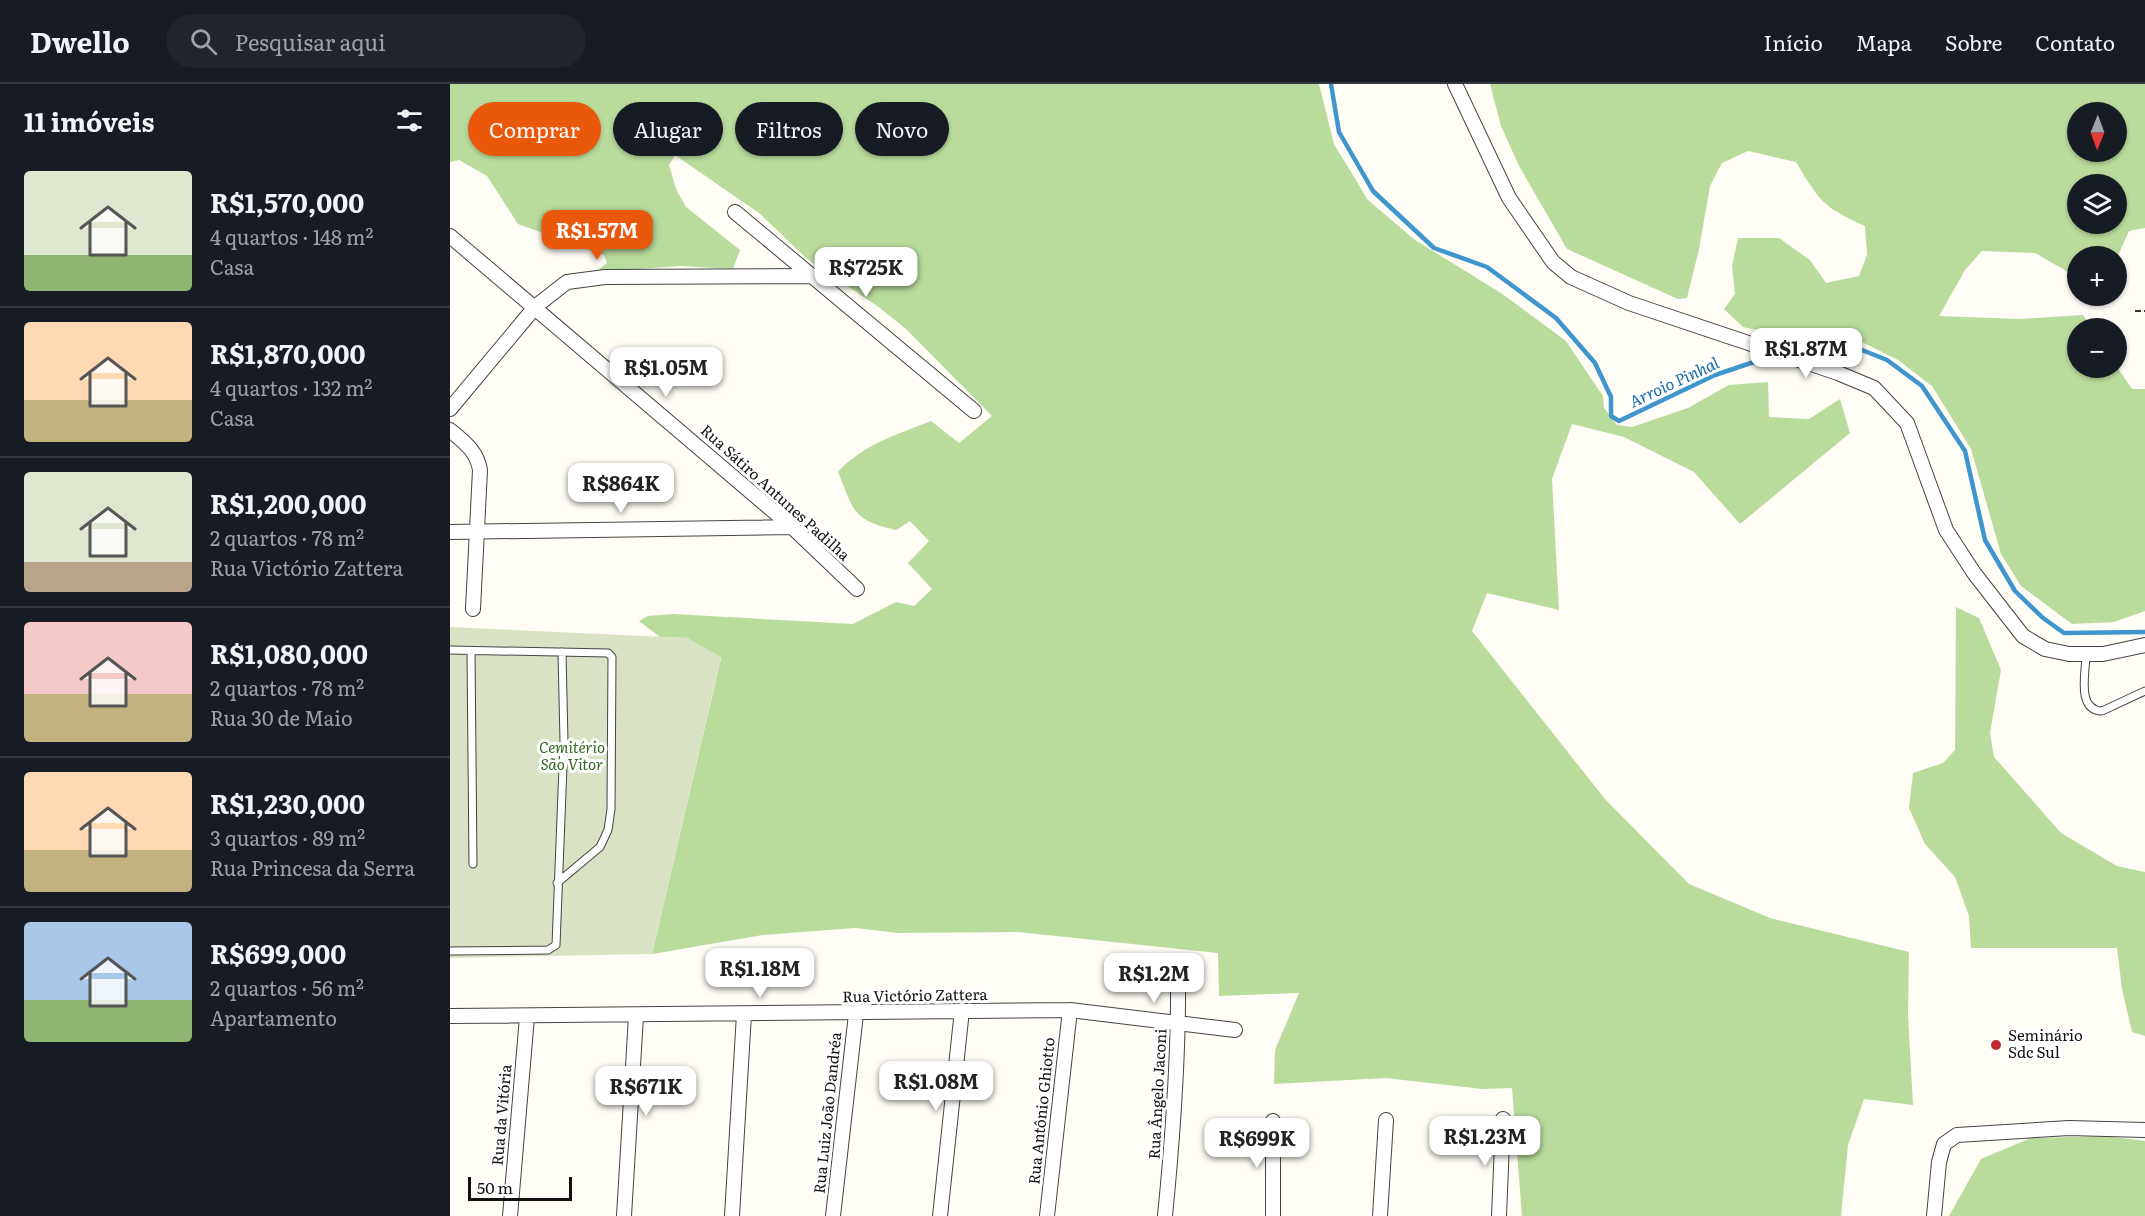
<!DOCTYPE html>
<html lang="pt">
<meta charset="utf-8">
<style>
body{margin:0;font-family:Literata,serif;background:#20242c;color:#f1f3f6;height:100vh;display:flex;flex-direction:column;font-size:22px;white-space:nowrap}
*{box-sizing:border-box;margin:0}
p{font-size:20px;color:#9ea1a6}
.icon{flex:none;width:33px;height:33px;fill:none;stroke:currentColor;stroke-width:2;stroke-linecap:round;stroke-linejoin:round}
.map{position:relative;flex:1;overflow:hidden}
.details{display:flex;flex-direction:column;background:#171b24;width:450px}
.details>*{flex:none}
.banner{position:absolute;left:18px;top:18px;width:570px;height:54px;display:flex;gap:12px}
.needle{width:39px;rotate:181deg}
.controls{position:absolute;left:1617px;top:18px;display:grid;gap:12px}
.controls a{display:grid;place-items:center;width:60px;height:60px;border-radius:50%;background:#171b24;box-shadow:0 2px 4px #0004;font-size:30px}
.scale{position:absolute;left:18px;bottom:15px;width:104px;box-sizing:border-box;padding-left:6px;border:3px solid #111;border-top:0;font-size:16px;line-height:21px;white-space:nowrap;color:#111;-webkit-text-stroke:4px #fff;paint-order:stroke}
.price{position:absolute;translate:-50% -51px;padding:0 14px;border-radius:12px;background:#fff;color:#222;font-size:20px;line-height:39px;filter:drop-shadow(0 2px 3px #0008)}
.price::after{content:'';position:absolute;left:50%;top:36px;width:18px;height:14px;margin-left:-9px;background:inherit;clip-path:polygon(0 0,100% 0,50% 100%)}
.price.active{background:#ea580c;color:#fff}
ul{padding:0;list-style:none}
li{display:flex;align-items:center;gap:18px;height:150px;padding:0 24px}
li+li{border-top:2px solid #363941}
li span{display:grid;place-items:center;flex:none;width:168px;height:120px;border-radius:6px;color:#555}
li>.icon{margin-inline-start:auto}
span .icon{width:72px;height:72px;fill:#fffc;stroke-width:1}
li b{font-size:26px}
h2{display:flex;justify-content:space-between;align-items:center;height:72px;padding:0 24px;font-size:26px}
.chip{padding:0 21px;border-radius:27px;background:#171b24;box-shadow:0 2px 4px #0004;font-size:21px;line-height:54px}
.chip.active{background:#ea580c;color:#fff}
header{display:flex;align-items:center;gap:36px;box-sizing:border-box;height:84px;padding:0 30px;background:#171b24;border-bottom:2px solid #363941}
header strong{font-size:28px}
nav{display:flex;gap:33px;margin-inline-start:auto;font-size:21px}
.search{width:420px;height:54px;background:#20242c;display:flex;align-items:center;gap:15px;box-sizing:border-box;padding:0 21px;border-radius:33px;color:#9ea1a6;font-size:22px}
main{display:flex;flex:1;min-height:0}
.map>svg:first-child{display:block}
</style>
<header>
<strong>Dwello</strong>
<div class="search"><svg class="icon" aria-label="search" viewBox="0 0 24 24"><circle cx="10" cy="10" r="6"/><path d="M15 15l6 6"/></svg>Pesquisar aqui</div>
<nav><a>Início</a><a>Mapa</a><a>Sobre</a><a>Contato</a></nav>
</header>
<main>
<section class="details">
<h2>11 imóveis<svg class="icon" aria-label="filters" viewBox="0 0 24 24"><path d="M4 7h16M4 17h16"/><circle cx="9" cy="7" r="2"/><circle cx="15" cy="17" r="2"/></svg></h2>
<ul>
<li><span style="background:linear-gradient(#dfe7d0 70%,#8fb573 0)"><svg class="icon" aria-label="home" viewBox="0 0 24 24"><path d="M3 11l9-7 9 7M6 9v11h12V9"/></svg></span><div><b>R$1,570,000</b><p>4 quartos · 148 m²</p><p>Casa</p></div></li>
<li><span style="background:linear-gradient(#ffd9b3 65%,#c2b280 0)"><svg class="icon" aria-label="home" viewBox="0 0 24 24"><path d="M3 11l9-7 9 7M6 9v11h12V9"/></svg></span><div><b>R$1,870,000</b><p>4 quartos · 132 m²</p><p>Casa</p></div></li>
<li><span style="background:linear-gradient(#dfe7d0 75%,#b9a48a 0)"><svg class="icon" aria-label="home" viewBox="0 0 24 24"><path d="M3 11l9-7 9 7M6 9v11h12V9"/></svg></span><div><b>R$1,200,000</b><p>2 quartos · 78 m²</p><p>Rua Victório Zattera</p></div></li>
<li><span style="background:linear-gradient(#f6c9c9 60%,#c2b280 0)"><svg class="icon" aria-label="home" viewBox="0 0 24 24"><path d="M3 11l9-7 9 7M6 9v11h12V9"/></svg></span><div><b>R$1,080,000</b><p>2 quartos · 78 m²</p><p>Rua 30 de Maio</p></div></li>
<li><span style="background:linear-gradient(#ffd9b3 65%,#c2b280 0)"><svg class="icon" aria-label="home" viewBox="0 0 24 24"><path d="M3 11l9-7 9 7M6 9v11h12V9"/></svg></span><div><b>R$1,230,000</b><p>3 quartos · 89 m²</p><p>Rua Princesa da Serra</p></div></li>
<li><span style="background:linear-gradient(#a9c7e8 65%,#8fb573 0)"><svg class="icon" aria-label="home" viewBox="0 0 24 24"><path d="M3 11l9-7 9 7M6 9v11h12V9"/></svg></span><div><b>R$699,000</b><p>2 quartos · 56 m²</p><p>Apartamento</p></div></li>
</ul>
</section>
<div class="map">
<svg width="1695" height="1132" viewBox="0 0 1695 1132">
<rect width="100%" height="100%" fill="#fffdf5"/>
<path fill="#b9dc9c" fill-rule="evenodd" d="M0,0H869L884,60L918,116L965,156L1051,209L1116,257L1153,312L1154,324L1167,341L1182,343L1238,324L1279,301L1318,298L1319,333L1359,335L1390,315L1400,349L1290,440L1244,388L1174,353L1122,340L1102,395L1109,526L1037,509L1022,547L1155,715L1239,800L1320,834L1459,868L1458,930L1463,1021L1414,1015L1398,1061L1391,1132H1072L1062,1004L1032,1005L936,994L824,1000L825,966L849,909L769,912L768,869L568,848L448,849L405,844L313,851L202,870L271,574L237,554L210,553L189,537L198,532L223,530L403,540L446,518L464,522L482,505L458,479L479,457L460,437L446,446C402,436 404,427 388,388C412,361 448,350 481,337L509,359L542,332L456,245L430,224L356,174L309,129L225,71L219,81L226,105L236,123L290,166L283,185L231,182L145,188L157,179L154,171L68,140L37,92L9,76L0,78Z
M1040,0H1695V144L1679,147L1667,174L1628,172L1627,193L1585,169L1532,167L1515,186L1489,232L1570,235L1633,231L1642,244H1628V284L1667,283L1682,305H1695V527L1664,538L1622,540L1571,502L1551,470L1521,365L1482,302L1448,276L1388,246L1338,253L1293,243L1274,225L1285,210L1282,182L1288,154H1329L1360,176L1376,199L1409,192L1417,171L1415,142C1372,123 1369,116 1346,78L1298,67L1272,79L1260,102L1249,165L1237,214L1228,215L1117,165L1069,82L1051,42ZM1666,28V68H1628V28ZM1666,100V140H1628V100Z
M1506,523L1529,534L1551,586L1540,649L1544,673L1611,749L1667,782L1695,788V952L1682,948L1672,905L1667,864H1521L1519,832L1505,793L1475,760L1459,724L1463,689L1493,679L1505,666Z
M1656,1052L1695,1057V1132H1499L1531,1075L1581,1054Z"/>
<path fill="#d9e3c4" d="M0,543L237,554L271,573L202,870L0,874Z"/>
<g fill="none" stroke-linecap="round" stroke-linejoin="round">
<path stroke="#3f96cf" stroke-width="4.5" d="M881,0L889,48L923,107L984,164L1037,183L1106,234L1145,279L1161,313V332L1169,337L1265,291L1325,271
M1335,267L1372,250L1437,276L1472,302L1515,367L1535,456L1565,507L1593,534L1614,549L1695,548"/>
<defs>
<path id="lane" d="M0,566L158,569L162,573L161,725L158,746L150,763L107,799
M21,567L23,780
M1636,570C1636,588 1626,626 1652,627L1695,607
M0,867L98,866L106,861L114,657L112,568"/>
<path id="street" d="M1005,0L1059,114L1103,178L1121,193L1179,219L1388,289L1424,304L1457,339L1496,446L1524,489L1573,552L1595,565L1619,570H1653L1695,561
M285,128L524,327
M0,152L342,443L407,505
M0,325L86,222L117,198L155,193L365,192
M0,346C14,358 27,367 30,386L23,525
M0,448L342,443
M0,932L620,926L785,946
M823,1037V1132
M60,1132L77,933
M174,1132L186,932
M282,1132L294,930
M383,1132L406,930
M490,1132L512,926
M597,1132L620,926
M715,1132C723,1051 729,970 728,889
M930,1132L936,1036
M1049,1132L1053,1035
M1484,1132L1489,1078L1494,1060L1507,1051L1619,1044L1695,1046"/>
</defs>
<use href="#lane" stroke="#444" stroke-width="9"/>
<use href="#street" stroke="#444" stroke-width="16"/>
<path stroke="#333" stroke-width="2" stroke-dasharray="6 3" stroke-linecap="butt" d="M1685,227H1695"/>
<use href="#lane" stroke="#fff" stroke-width="7"/>
<use href="#street" stroke="#fff" stroke-width="14"/>
</g>
<circle fill="#c4262e" stroke="#fff" stroke-width="2" cx="1546" cy="961" r="6"/>
<g text-anchor="middle" stroke-width="6" stroke-linejoin="round" paint-order="stroke">
<g font-size="15" fill="#111" stroke="#fff">
<text transform="translate(325 409) rotate(42)" y="5">Rua Sátiro Antunes Padilha</text>
<text transform="translate(465 912) rotate(-1)" y="5">Rua Victório Zattera</text>
<text transform="translate(708 1010) rotate(-87)" y="5">Rua Ângelo Jaconi</text>
<text transform="translate(592 1027) rotate(-84)" y="5">Rua Antônio Ghiotto</text>
<text transform="translate(378 1029) rotate(-84)" y="5">Rua Luiz João Dandréa</text>
<text transform="translate(52 1031) rotate(-85)" y="5">Rua da Vitória</text>
</g>
<g font-size="15" font-style="italic" fill="#2f6b1f" stroke="#fff">
<text x="122" y="669">Cemitério<tspan x="122" dy="17">São Vitor</tspan></text>
</g>
<g font-size="15" fill="#111" stroke="#fff" text-anchor="start">
<text x="1558" y="957">Seminário<tspan x="1558" dy="17">Sdc Sul</tspan></text>
</g>
<g font-size="16" font-style="italic" fill="#1768a6" stroke="#fff">
<text transform="translate(1224 298) rotate(-25)" y="6">Arroio Pinhal</text>
</g>
</g>
</svg>
<div class="controls">
<a><svg class="needle" viewBox="-14 -14 28 28"><path d="M0-13l5 13h-10z" fill="#e53935"/><path d="M0 13l5-13h-10z" fill="#9ea1a6"/></svg></a>
<a><svg class="icon" aria-label="layers" viewBox="0 0 24 24"><path d="M12 4l9 5-9 5-9-5zM3 14l9 5 9-5"/></svg></a>
<a>+</a>
<a>−</a>
</div>
<div class="scale">50 m</div>
<b class="price active" style="left:147px;top:177px">R$1.57M</b>
<b class="price" style="left:416px;top:214px">R$725K</b>
<b class="price" style="left:1356px;top:295px">R$1.87M</b>
<b class="price" style="left:216px;top:314px">R$1.05M</b>
<b class="price" style="left:171px;top:430px">R$864K</b>
<b class="price" style="left:310px;top:915px">R$1.18M</b>
<b class="price" style="left:704px;top:920px">R$1.2M</b>
<b class="price" style="left:486px;top:1028px">R$1.08M</b>
<b class="price" style="left:196px;top:1033px">R$671K</b>
<b class="price" style="left:1035px;top:1083px">R$1.23M</b>
<b class="price" style="left:807px;top:1085px">R$699K</b>
<div class="banner">
<a class="chip active">Comprar</a>
<a class="chip">Alugar</a>
<a class="chip">Filtros</a>
<a class="chip">Novo</a>
</div>
</div>
</main>
